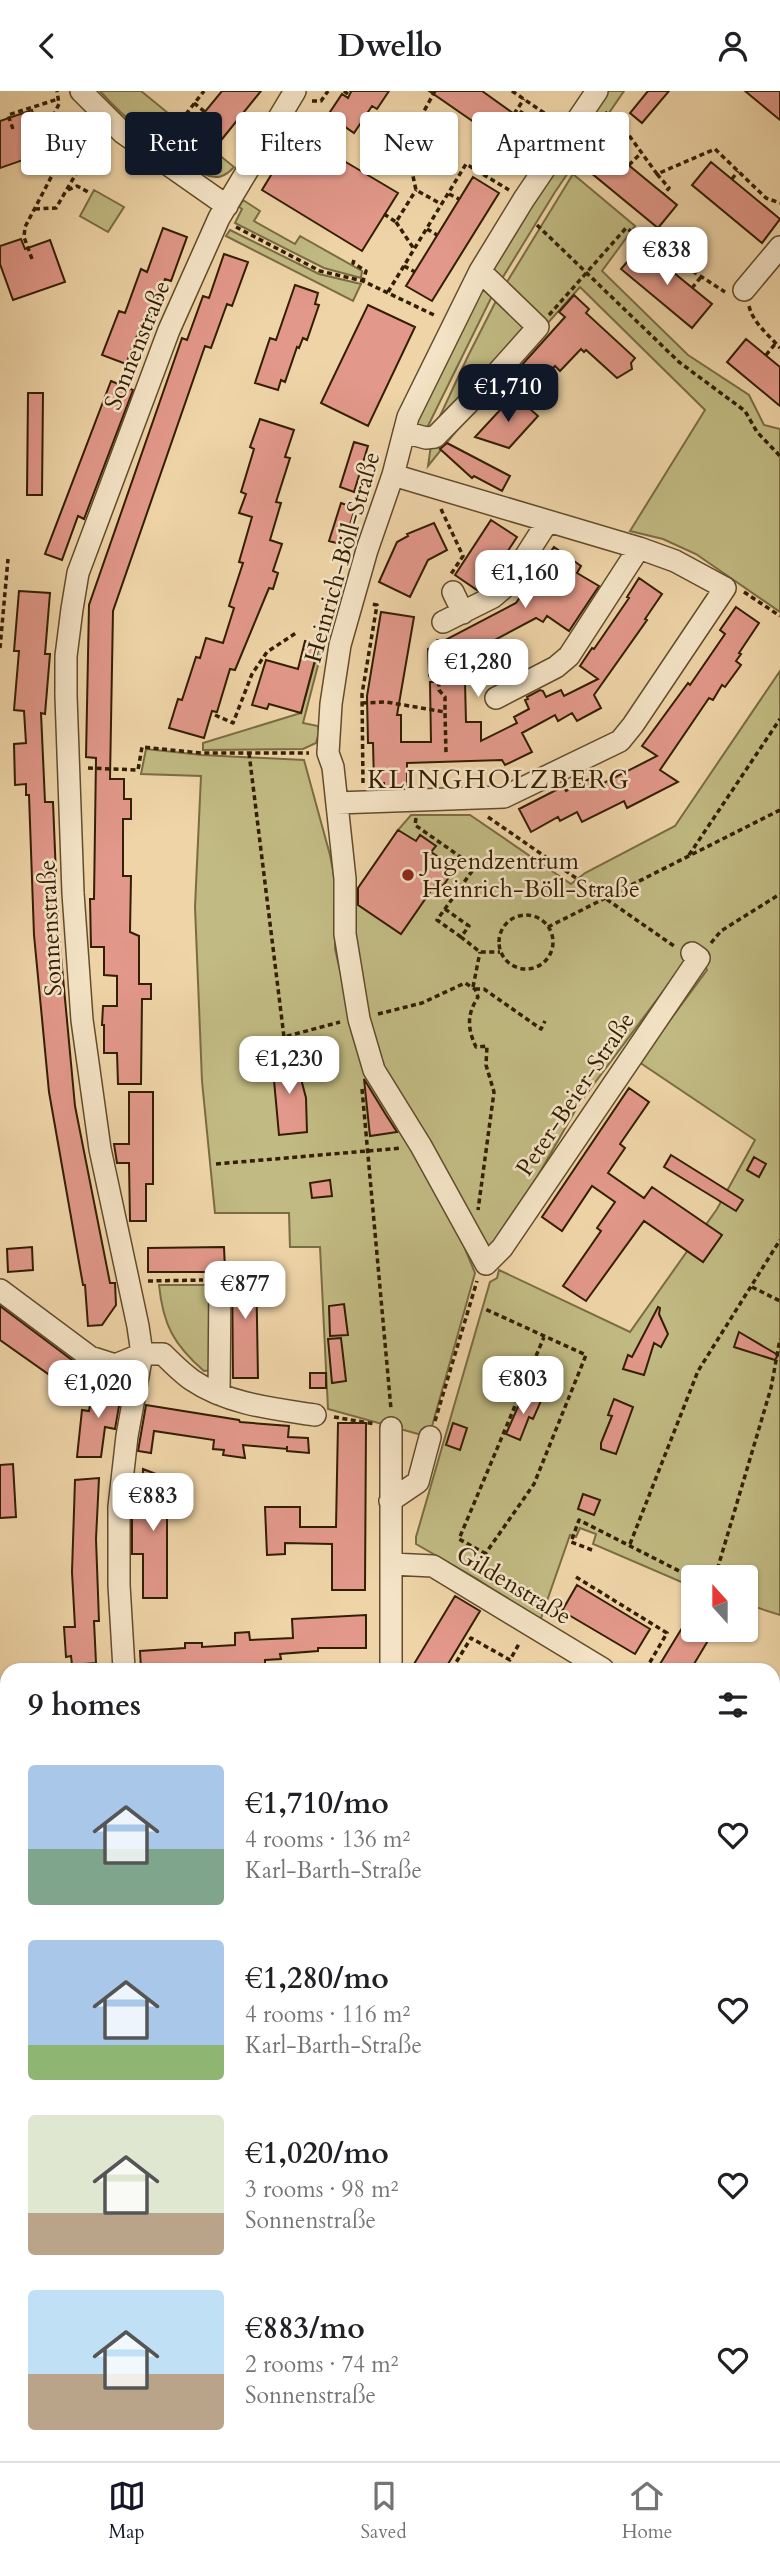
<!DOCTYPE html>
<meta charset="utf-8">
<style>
body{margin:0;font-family:Cardo,serif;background:#f2f2f2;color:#202124;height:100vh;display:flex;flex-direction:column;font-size:26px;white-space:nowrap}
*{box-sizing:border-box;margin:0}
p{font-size:23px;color:#757577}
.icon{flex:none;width:38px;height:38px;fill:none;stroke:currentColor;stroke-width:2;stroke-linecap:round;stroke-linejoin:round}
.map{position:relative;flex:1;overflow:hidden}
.drawer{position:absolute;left:0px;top:1572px;width:780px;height:800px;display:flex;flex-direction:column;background:#fff;border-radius:21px 21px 0 0;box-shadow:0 2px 5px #0004}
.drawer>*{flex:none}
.banner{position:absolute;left:21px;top:21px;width:738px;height:63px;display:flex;gap:14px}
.needle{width:46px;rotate:339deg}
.fabs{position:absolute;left:681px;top:1474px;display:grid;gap:14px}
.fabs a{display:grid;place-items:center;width:77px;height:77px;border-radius:7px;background:#fff;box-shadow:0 2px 5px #0004;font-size:35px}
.price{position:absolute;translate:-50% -60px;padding:0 16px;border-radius:14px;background:#fff;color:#222;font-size:23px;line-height:46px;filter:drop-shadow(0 2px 4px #0008)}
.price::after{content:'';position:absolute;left:50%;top:42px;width:21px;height:16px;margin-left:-10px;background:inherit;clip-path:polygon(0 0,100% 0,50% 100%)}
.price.current{background:#111827;color:#fff}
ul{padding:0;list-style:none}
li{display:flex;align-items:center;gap:21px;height:175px;padding:0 28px}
li span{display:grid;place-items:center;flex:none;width:196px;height:140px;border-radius:7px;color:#555}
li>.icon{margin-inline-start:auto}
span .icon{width:84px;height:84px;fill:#fffc;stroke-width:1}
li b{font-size:30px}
h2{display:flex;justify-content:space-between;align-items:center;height:84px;padding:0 28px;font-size:30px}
.tag{padding:0 24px;border-radius:7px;background:#fff;box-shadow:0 2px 5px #0004;font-size:24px;line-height:63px}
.tag.current{background:#111827;color:#fff}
header{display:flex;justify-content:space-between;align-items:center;height:91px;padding:0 28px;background:#fff;font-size:32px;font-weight:700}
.tab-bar{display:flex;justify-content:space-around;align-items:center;height:98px;border-top:2px solid #e0e0e0;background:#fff;font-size:19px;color:#757577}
.tab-bar a{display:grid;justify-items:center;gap:4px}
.tab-bar .current{color:#111827}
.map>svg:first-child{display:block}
</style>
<header><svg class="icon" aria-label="back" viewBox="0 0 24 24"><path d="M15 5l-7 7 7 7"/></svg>Dwello<svg class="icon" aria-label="person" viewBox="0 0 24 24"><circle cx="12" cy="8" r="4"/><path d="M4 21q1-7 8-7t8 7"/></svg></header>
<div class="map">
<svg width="780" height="2370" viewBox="0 0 780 2370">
<rect width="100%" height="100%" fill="#eed4a7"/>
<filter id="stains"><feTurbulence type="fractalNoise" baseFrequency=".00286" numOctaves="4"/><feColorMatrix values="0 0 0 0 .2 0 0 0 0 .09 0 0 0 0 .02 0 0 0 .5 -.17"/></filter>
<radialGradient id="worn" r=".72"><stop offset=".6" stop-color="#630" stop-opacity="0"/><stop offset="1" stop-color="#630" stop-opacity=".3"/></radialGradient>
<path fill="#c1ba82" stroke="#7a6c42" stroke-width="2" d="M100,0H141L234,76C225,86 217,89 204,83C166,60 130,34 100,0Z
M607,0H624L555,101L495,199L425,341L412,336C468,219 528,103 607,0Z
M573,83L635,135L602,180L688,264L749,304L764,334L780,338V521L696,463L663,448L630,440L705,319L580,196L503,282L428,375L433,340L468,265L499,204Z
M94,99L124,116L108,141L80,125Z
M243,109L260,120L254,130L295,153L300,145L362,180L361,187L324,177L235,132L242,118L239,116Z
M230,139L319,183L361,193L353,210L226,145Z
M320,553L323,555L303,632L318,635L319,641L316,652L303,658L203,659V652L301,622Z
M780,580V1524L746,1513V1486H693V1496L593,1453L596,1443L580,1437L576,1446L570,1444L540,1530L477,1488L416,1453V1446L490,1191L497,1187L499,1179L630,1241L717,1118L755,1049L639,971L707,879L697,855L579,1013L497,1156L483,1154L370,951L350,809L398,739L411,724H470L571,793L585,782L675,735Z
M146,658L202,664L304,669L330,764L336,795L335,858L351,927L414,1062L457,1138L475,1182L429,1346L328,1318L320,1156H290L289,1122H215L202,990L195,816L201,685L141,683Z
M159,1194H215L213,1279L204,1280C174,1254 163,1234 159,1194Z
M780,1777V1839L774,1854V1790Z
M774,1899L780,1900V2201L774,2199Z
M0,2286H7V2322H0Z
M357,2364H718L712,2370H356Z"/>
<path fill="#e2988a" stroke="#331e02" stroke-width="2" d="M222,0H261L218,53L194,34Z
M350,0H389L377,18L372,15L354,42L328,24L342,3L348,7L351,1Z
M429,0H482L517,25L521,20L542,34L523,60L497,41L494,45Z
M648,0H669L642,32L630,22Z
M745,0H780V29Z
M32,19L46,61L0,77V30Z
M307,48L398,102L362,160L262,99L279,71L289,77Z
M609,58L677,114L658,137L590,81Z
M711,71L780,128L762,152L692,94Z
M473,86L499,102L432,210L406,195Z
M163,137L187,146L171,190L165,188L149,231L143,229L126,273L102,264L119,220L125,222L141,178L147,181Z
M21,148L25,158L50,149L65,191L13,209L0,173V155Z
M641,155L712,213L692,237L621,178Z
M224,163L248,171L232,215L227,213L211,257L205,255L113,520L110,688H124V708H131V728H123V785H131L130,841L139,845V893H151V908H142L141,993H118L117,962H104V934H102L103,915H117V885L104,884V856H91L90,808H94L96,667L86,666L89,514L182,247L187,249L203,205L209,207Z
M295,194L318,202L315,213L319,214L307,249L303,247L299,257L297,256L285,291L281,289L278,299L255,292L270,247L276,249Z
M574,204L589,218L586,222L635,267L631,272L632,278L617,287L586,259L584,261L581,258L560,280L555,275L529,303L511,286L565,226L559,221Z
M368,214L415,236L368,335L321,312Z
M746,248L780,276V315L727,271Z
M111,290L133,299L84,428L78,425L62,469L45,463Z
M28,302H43L42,404H27Z
M514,304L538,325L509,357L475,346Z
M260,328L294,339L285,366L290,367L276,411L281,412L270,449L282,453L273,480L278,482L273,498L269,497L235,579L230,578L217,621L212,620L204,647L169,637L178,608L182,609L196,566L200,567L206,547L223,552L234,517L229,515L243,472L239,471L252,426L239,422L246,403L241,401L254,358L250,356Z
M354,351L368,355L354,401L340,396Z
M447,352L510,385L502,400L474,385L472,387L440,358Z
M341,412L355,417L344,454L329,450Z
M491,429L517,446L485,495L477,499L455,484Z
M434,432L447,459L428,469L410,506L379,491L397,451L408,445L407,443Z
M554,456L581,475L577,482L599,495L569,540L547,525L543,531L536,527L429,584L428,558L516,512Z
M639,487L662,503L645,528L647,529L594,604L601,617L577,630L572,622L558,630L555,624L522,642L532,661L505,674L502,669L407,672V696L384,697V692H374L373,652H368L367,605L381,521L414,526L397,624H401V651H431L430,591H465L466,631H481V650L517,632L514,626L529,618L525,609L528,608L527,606L540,599L543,600L546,606L561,599L564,605L598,588L580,575L592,557L594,558L629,507L627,506Z
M19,500L50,502L45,563H50L45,623L41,622L45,711H53L58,833L75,1015L110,1192H115L116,1214L102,1234L88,1235L85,1194H83L49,1001L34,844L29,704H26V693L15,694L14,653L26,652L24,620L14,619L19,560H14Z
M736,516L759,532L739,562L741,563L736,570L741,574L725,596L722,594L713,609L709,607L660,679L678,691L627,717L624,710L582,731L577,721L560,730L558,726L531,741L519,718L564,695L566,700L589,688L594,697L657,665L642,655L688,592L690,594L725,543L720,539Z
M305,550L319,554L301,622L269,613L267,618L252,614L266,569L298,578Z
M398,739L416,750L420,744L436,755L431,761L455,777L443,795L437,791L401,843L358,814V797Z
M294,961L306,1007L307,1041L279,1044L272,967Z
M364,988L386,1024L397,1041L370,1045Z
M629,997L649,1011L620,1053L625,1057L608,1082L644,1107L652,1096L722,1144L703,1171L644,1130L586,1210L563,1195L601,1140L597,1137L615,1111L592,1095L562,1140L542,1126Z
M129,1001H153V1093H146V1130H130L129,1072H117L114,1053H129Z
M671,1064L743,1109L736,1120L664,1076Z
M754,1066L766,1073L759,1086L747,1079Z
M330,1089L332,1105L312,1107L310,1092Z
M32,1156L33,1179L8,1181L7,1158Z
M224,1156L225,1178L219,1177L211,1181H148V1157Z
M256,1172L258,1287H233L232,1173Z
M344,1213L348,1244L330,1245L329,1215Z
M0,1215L76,1272L61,1292L0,1249Z
M658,1216L660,1217L659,1223L668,1243L661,1256L654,1252L644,1284L623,1278L628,1264L632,1266Z
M739,1241L778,1264L775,1269L734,1256Z
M341,1247L346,1290L332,1292L328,1248Z
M310,1282H326V1297H310Z
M94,1293L122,1298L115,1338L105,1336L101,1366H77L82,1319L89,1320Z
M524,1302L541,1310L533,1328L529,1326L520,1349L506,1343Z
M614,1308L633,1316L616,1363L601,1358V1352L612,1325L608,1324Z
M146,1314L239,1329L240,1331L289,1335L288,1346L308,1347L309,1362L287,1360V1355V1358L243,1354L245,1367L223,1364L224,1359L213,1358L214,1349L154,1340L151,1362L138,1360Z
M338,1332H366L365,1499H332V1453L285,1452V1463L267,1464L265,1416H300V1436H336Z
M453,1332L467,1337L460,1359L446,1354Z
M13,1373L16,1426L0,1427V1374Z
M143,1378L174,1390V1401H167V1507H143V1463H132V1414L142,1413Z
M99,1387L96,1448L99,1530H94L96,1572L72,1574L71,1565L66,1566L64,1536H75L72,1481L75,1389Z
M583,1403L600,1409L594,1424L578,1418Z
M577,1494L650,1538L635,1563L562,1520Z
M455,1505L480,1520L445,1578H411Z
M693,1519V1538H715L691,1578H657Z
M366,1524V1557H318V1560L280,1563L281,1568L265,1569V1575L211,1578H141L140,1560L185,1557V1552H202V1556L235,1554V1542L249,1541L250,1549L293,1547L292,1528Z"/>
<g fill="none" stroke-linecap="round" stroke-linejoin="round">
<defs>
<path id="minor" d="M81,0L123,42L227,115
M597,0L524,108L480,180L408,326L393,384L367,459L340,554L331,613L328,662L333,676L345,788V843L359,928L374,979L421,1055L486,1173L502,1157L699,867L692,862
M744,199L780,156
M404,341L426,347L435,346L489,291L538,236L480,180
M453,501L463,522
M443,531L493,506L507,494L548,430
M496,607L556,576L569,565L639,457
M337,712L504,706L620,650L633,634L725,497L675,470L639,457L393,384
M0,1199L90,1266L115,1274L142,1263H163C172,1272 182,1282 192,1289C227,1313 274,1318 315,1324
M219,1303L220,1190
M391,1337V1578
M390,1410L418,1391L430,1346
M392,1473L433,1475L603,1578
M124,1578L119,1494V1416L127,1345L142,1263L138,1235L100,1058L82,929L73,802L66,605V565L72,518L78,482L169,239L219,127L295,0
M774,1679L780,1685
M0,1689L7,1688
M774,1773L780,1758
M774,1887L780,1888
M774,2236L780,2226
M0,2256L7,2257
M774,2295L780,2300
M0,2337L7,2338
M351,2370L352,2364"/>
<path id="major" d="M774,2340L780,2334
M740,2370L747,2364"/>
</defs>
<use href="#minor" stroke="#624c2b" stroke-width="24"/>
<use href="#major" stroke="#331e02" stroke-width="32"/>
<path stroke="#331e02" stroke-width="3.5" stroke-dasharray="5 3.5" stroke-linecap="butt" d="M344,0L349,4
M435,0L406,53L416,99L441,113
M512,0L556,30
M312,10H321L328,0
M194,12L205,21
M605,21L628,43L657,83L715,58L766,107L780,112
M514,23L524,8
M13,38L8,24L58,8
M165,50L204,0
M629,74L641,62
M657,83L669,97L664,103
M732,88L738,80
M68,99L77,95L90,102
M449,103L459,108
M35,118L56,117L84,69L97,56
M384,123L396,131L416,99
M396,131L414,158
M537,134L679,271L745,320L757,341L780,365
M236,136L320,180L363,190L436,225
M427,138L437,144
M32,168L24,146L25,136L58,73L52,27L59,13L57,0
M354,169L353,172L366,180L363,190
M404,175L415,181
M692,197L701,186
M388,201L466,73L509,99
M749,215C753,232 768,243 780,257
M549,224L626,137L725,201
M766,264L776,252
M441,418L463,465L451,483
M744,501L780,525
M438,548L439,599L445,606V621
M0,557L8,468
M362,612L386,611L445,621L446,662
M215,624L233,632L252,583L267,561L296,542
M249,662L284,946L340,931
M88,677L138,679L142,656L201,662H309
M363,692L362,603L377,514L371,513
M488,726L674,855
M416,727L415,734L475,776L437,829L461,846
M689,764L780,628
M445,818L469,835L461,846L480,861H500
M499 851a27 27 0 1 1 54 0a27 27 0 1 1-54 0Z
M548,836L780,719
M711,852L721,840L780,803
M473,896L480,861
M475,898H484L541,938L545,930
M378,923L422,912L465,892L475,898L478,906C467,923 467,937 476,956L487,955L486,974L494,1001L478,1119
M362,998L391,1318
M216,1073L402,1057
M148,1190L203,1189
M752,1196L780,1210
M334,1326L375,1333
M435,1330L477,1190
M630,1453L698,1280L780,1149
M592,1459L571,1451L579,1429L693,1487
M486,1463L459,1448L544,1246
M474,1479L534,1393L586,1264L485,1218
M576,1486L667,1542L646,1578
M715,1486L771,1297L780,1248
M452,1578L471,1547L510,1569L520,1551
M774,1834L780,1820
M0,2299H7"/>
<use href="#minor" stroke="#f4e3c6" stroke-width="21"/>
<use href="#major" stroke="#eed4a7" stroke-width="28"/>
</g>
<circle fill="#8f2418" stroke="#f4e3c6" stroke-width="2.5" cx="408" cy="784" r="7"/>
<g text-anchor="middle" stroke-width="5" stroke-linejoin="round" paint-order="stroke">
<g font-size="24" fill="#331e02" stroke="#f4e3c6">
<text transform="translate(137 254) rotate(-68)" y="8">Sonnenstraße</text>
<text transform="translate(342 466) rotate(-74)" y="8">Heinrich-Böll-Straße</text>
<text transform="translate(50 837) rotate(-93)" y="8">Sonnenstraße</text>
<text transform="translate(575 1003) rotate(-56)" y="8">Peter-Beier-Straße</text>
<text transform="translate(514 1494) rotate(31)" y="8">Gildenstraße</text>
</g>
<g font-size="24" fill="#331e02" stroke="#f4e3c6" text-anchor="start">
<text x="422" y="778">Jugendzentrum<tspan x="422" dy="28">Heinrich-Böll-Straße</tspan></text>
</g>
<g font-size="26" letter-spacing="2" fill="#331e02" stroke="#f4e3c6">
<text x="499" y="697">KLINGHOLZBERG</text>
</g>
</g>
<rect width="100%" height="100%" filter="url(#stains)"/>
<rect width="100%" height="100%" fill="url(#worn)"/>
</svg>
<div class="fabs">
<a><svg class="needle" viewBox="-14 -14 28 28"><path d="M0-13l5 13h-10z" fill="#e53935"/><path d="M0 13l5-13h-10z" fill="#757577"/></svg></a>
</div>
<b class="price" style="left:667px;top:196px">€838</b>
<b class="price current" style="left:508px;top:333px">€1,710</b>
<b class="price" style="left:525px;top:519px">€1,160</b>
<b class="price" style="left:478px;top:608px">€1,280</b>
<b class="price" style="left:289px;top:1005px">€1,230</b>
<b class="price" style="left:245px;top:1230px">€877</b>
<b class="price" style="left:523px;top:1325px">€803</b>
<b class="price" style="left:98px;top:1329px">€1,020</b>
<b class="price" style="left:153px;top:1442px">€883</b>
<div class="banner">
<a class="tag">Buy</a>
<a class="tag current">Rent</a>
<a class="tag">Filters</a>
<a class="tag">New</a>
<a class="tag">Apartment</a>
</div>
<section class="drawer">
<h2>9 homes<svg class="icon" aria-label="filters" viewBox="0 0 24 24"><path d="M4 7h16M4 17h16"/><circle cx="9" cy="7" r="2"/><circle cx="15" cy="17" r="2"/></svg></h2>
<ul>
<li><span style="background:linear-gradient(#a9c7e8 60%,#7fa58c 0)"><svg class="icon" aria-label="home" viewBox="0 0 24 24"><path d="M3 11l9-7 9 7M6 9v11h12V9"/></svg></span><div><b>€1,710/mo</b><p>4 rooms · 136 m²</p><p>Karl-Barth-Straße</p></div><svg class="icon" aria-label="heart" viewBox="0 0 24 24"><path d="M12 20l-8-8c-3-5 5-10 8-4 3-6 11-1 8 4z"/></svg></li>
<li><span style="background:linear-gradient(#a9c7e8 75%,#8fb573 0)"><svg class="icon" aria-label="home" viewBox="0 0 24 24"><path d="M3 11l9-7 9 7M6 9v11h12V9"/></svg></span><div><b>€1,280/mo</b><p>4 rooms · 116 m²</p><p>Karl-Barth-Straße</p></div><svg class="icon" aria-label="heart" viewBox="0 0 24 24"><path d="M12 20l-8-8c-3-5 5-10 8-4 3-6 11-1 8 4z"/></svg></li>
<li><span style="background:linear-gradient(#dfe7d0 70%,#b9a48a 0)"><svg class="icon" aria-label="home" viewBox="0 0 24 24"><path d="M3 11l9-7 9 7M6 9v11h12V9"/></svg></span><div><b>€1,020/mo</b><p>3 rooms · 98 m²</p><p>Sonnenstraße</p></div><svg class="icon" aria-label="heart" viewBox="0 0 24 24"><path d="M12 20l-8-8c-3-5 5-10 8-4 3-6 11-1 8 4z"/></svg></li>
<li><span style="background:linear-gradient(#bfe0f5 60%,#b9a48a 0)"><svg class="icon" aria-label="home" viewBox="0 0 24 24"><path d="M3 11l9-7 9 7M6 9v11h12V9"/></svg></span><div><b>€883/mo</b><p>2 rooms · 74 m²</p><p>Sonnenstraße</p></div><svg class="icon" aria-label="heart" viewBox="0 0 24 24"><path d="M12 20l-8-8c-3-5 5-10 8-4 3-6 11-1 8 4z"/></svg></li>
</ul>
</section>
</div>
<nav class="tab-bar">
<a class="current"><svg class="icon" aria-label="map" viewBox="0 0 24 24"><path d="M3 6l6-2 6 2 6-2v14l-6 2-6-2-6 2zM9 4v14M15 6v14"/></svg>Map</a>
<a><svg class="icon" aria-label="saved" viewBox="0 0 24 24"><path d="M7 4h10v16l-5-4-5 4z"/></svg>Saved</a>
<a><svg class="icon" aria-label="home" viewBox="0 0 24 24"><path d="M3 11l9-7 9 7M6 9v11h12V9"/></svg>Home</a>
</nav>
